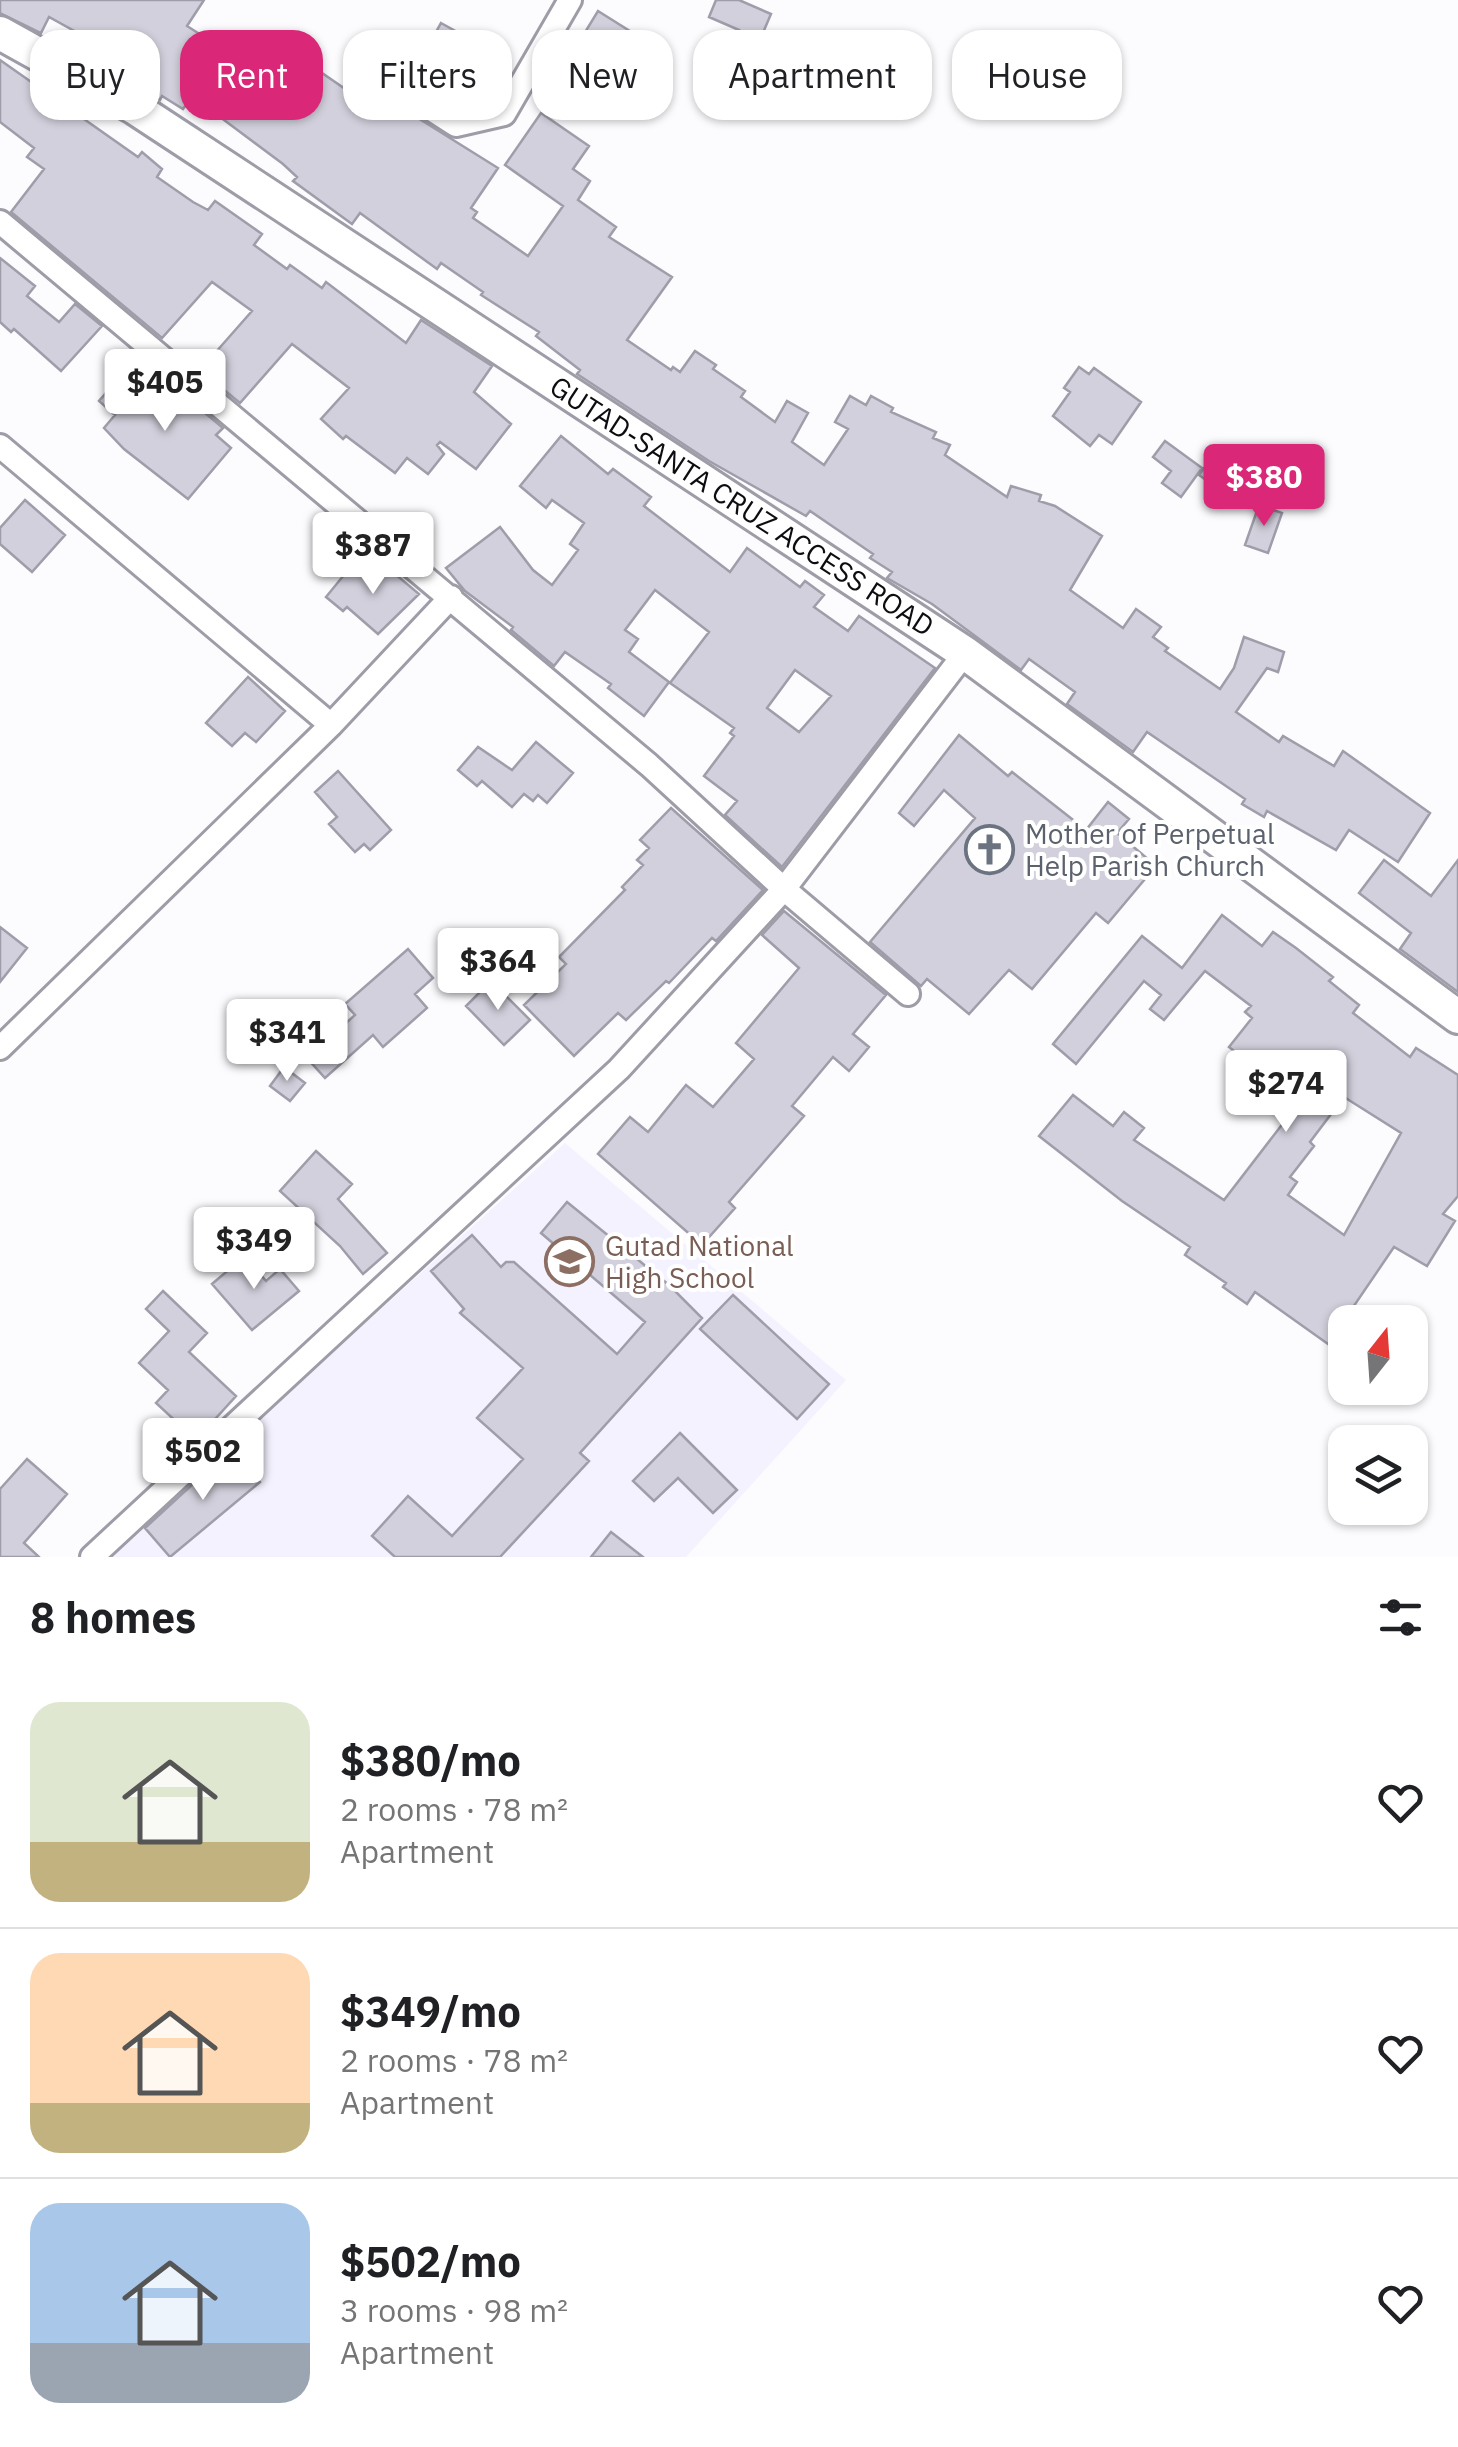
<!DOCTYPE html>
<meta charset="utf-8">
<style>
body{margin:0;font-family:"IBM Plex Sans",sans-serif;background:#f2f2f2;color:#202124;height:100vh;display:flex;flex-direction:column;font-size:38px;white-space:nowrap}
*{box-sizing:border-box;margin:0}
p{font-size:32px;color:#757577}
.icon{flex:none;width:55px;height:55px;fill:none;stroke:currentColor;stroke-width:2;stroke-linecap:round;stroke-linejoin:round}
.map{position:relative;height:1557px;overflow:hidden}
.details{display:flex;flex-direction:column;background:#fff;flex:1}
.details>*{flex:none}
.banner{position:absolute;left:30px;top:30px;width:1400px;height:90px;display:flex;gap:20px}
.needle{width:65px;rotate:17deg}
.fabs{position:absolute;left:1328px;top:1305px;display:grid;gap:20px}
.fabs a{display:grid;place-items:center;width:100px;height:100px;border-radius:20px;background:#fff;box-shadow:0 2px 8px #0004;font-size:50px}
.price{position:absolute;translate:-50% -85px;padding:0 22px;border-radius:10px;background:#fff;color:#222;font-size:32px;line-height:65px;filter:drop-shadow(0 2px 5px #0008)}
.price::after{content:'';position:absolute;left:50%;top:60px;width:30px;height:22px;margin-left:-15px;background:inherit;clip-path:polygon(0 0,100% 0,50% 100%)}
.price.on{background:#db2777;color:#fff}
ul{padding:0;list-style:none}
li{display:flex;align-items:center;gap:30px;height:250px;padding:0 30px}
li+li{border-top:2px solid #e0e0e0}
li span{display:grid;place-items:center;flex:none;width:280px;height:200px;border-radius:30px;color:#555}
li>.icon{margin-inline-start:auto}
span .icon{width:120px;height:120px;fill:#fffc;stroke-width:1}
li b{font-size:42px}
h2{display:flex;justify-content:space-between;align-items:center;height:120px;padding:0 30px;font-size:42px}
.tag{padding:0 35px;border-radius:30px;background:#fff;box-shadow:0 2px 8px #0004;font-size:35px;line-height:90px}
.tag.on{background:#db2777;color:#fff}
.map>svg:first-child{display:block}
</style>
<div class="map">
<svg width="1458" height="1557" viewBox="0 0 1458 1557">
<rect width="100%" height="100%" fill="#fcfbfe"/>
<path fill="#f4f2fe" d="M565,1143L846,1380L686,1557H106Z"/>
<path fill="#d1d0dc" stroke="#9e9da9" stroke-width="2.5" fill-rule="evenodd" d="M0,0H204L187,26L234,56L250,34L286,61L293,53L380,113L389,100L498,168L471,208L477,212L473,218L528,256L563,206L505,165L541,113L589,146L573,169L590,181L578,200L616,227L609,237L672,277L627,340L671,370L673,367L680,372L695,351L716,365L713,369L745,391L741,397L775,422L787,401L808,413L792,442L824,465L848,429L835,422L850,396L866,405L871,396L893,408L891,412L936,432L933,438L950,445L945,455L1007,497L1011,486L1041,495L1039,501L1055,506L1102,536L1070,590L1123,628L1136,609L1161,627L1153,637L1168,648L1165,651L1220,689L1234,668L1244,637L1284,652L1278,672L1267,668L1236,712L1279,742L1283,736L1334,766L1343,751L1430,813L1398,862L1349,830L1336,850L1267,811L1264,817L1242,804L1245,799L1147,732L1133,752L1067,704L1075,692L1029,659L1021,670L932,604L887,578L892,572L870,558L873,554L810,511L806,516L709,461L577,374L580,370L536,336L539,332L481,295L483,292L441,263L437,269L360,213L352,224L293,181L297,177L283,164L192,96L183,109L162,96L160,100L107,69L114,53L49,17L41,33L0,13Z
M716,0H739L771,14L756,49L734,41L739,30L709,17Z
M598,11L644,40L624,71L579,42Z
M441,23L495,53L472,94H464L420,70V61Z
M0,60L138,157L142,152L162,169L157,177L193,202L208,210L215,201L262,234L254,245L287,269L290,265L322,288L326,282L406,343L421,320L492,366L474,392L511,424L476,469L440,442L437,445L444,454L428,474L407,458L395,473L346,436L343,439L321,419L349,388L292,344L240,403L200,370L252,311L212,282L162,338L11,212L44,169L27,157L34,148L0,122Z
M0,258L35,286L27,296L59,322L75,304L102,326L61,371L14,329L11,332L0,322Z
M1079,367L1089,374L1094,368L1141,402L1112,444L1099,435L1090,446L1053,416L1070,392L1064,388Z
M126,370L168,406L180,392L223,428L216,435L231,448L188,499L124,449L104,428L115,415L99,401Z
M561,436L608,474L613,469L651,497L644,506L730,572L747,548L800,587L805,581L824,595L814,607L848,631L859,616L935,668L782,867L725,815L737,801L704,776L734,736L730,733L734,728L670,683L709,632L655,590L625,630L638,639L629,652L669,682L644,716L608,688L611,684L565,652L554,666L511,630L513,627L465,591L446,568L500,527L533,570L552,585L578,550L570,544L584,523L552,500L546,508L520,486ZM795,670L831,696L799,732L767,708Z
M1165,441L1202,468L1181,497L1162,483L1171,471L1153,457Z
M1220,447L1241,462L1220,490L1199,475Z
M25,500L65,535L32,572L0,544V528Z
M1259,505L1282,513L1268,553L1245,545Z
M353,564L375,583L388,568L419,594L378,634L347,607L343,611L326,597Z
M248,677L285,711L256,742L245,733L232,746L206,723Z
M959,735L1008,776L1012,772L1086,830L1108,802L1129,819L1117,833L1156,866L1108,923L1096,913L1032,989L1009,970L969,1014L927,979L921,986L870,942L975,818L944,790L914,826L899,813Z
M536,742L573,773L547,803L538,795L533,801L524,794L512,807L482,781L477,786L458,770L478,747L512,770Z
M338,771L391,830L370,850L364,844L355,852L329,824L337,817L315,792Z
M671,808L763,890L716,941L712,938L669,983L666,981L626,1020L618,1013L574,1056L524,1005L566,964L559,957L625,890L622,887L643,865L637,860L649,848L640,840Z
M1384,860L1431,896L1458,860V992L1400,949L1411,933L1359,893Z
M784,911L886,995L853,1034L869,1047L849,1071L833,1057L792,1106L804,1116L729,1202L735,1208L702,1245L598,1154L630,1117L648,1132L686,1085L713,1107L754,1059L736,1043L799,968L762,935Z
M1222,915L1262,946L1273,932L1296,948L1333,977L1329,981L1359,1005L1353,1013L1410,1057L1416,1048L1458,1075V1196L1443,1214L1455,1221L1427,1266L1394,1247L1328,1344L1255,1292L1247,1304L1223,1287L1226,1283L1185,1255L1190,1247L1122,1201L1039,1136L1073,1095L1113,1126L1124,1112L1144,1128L1134,1140L1224,1200L1284,1122L1278,1117L1289,1103L1247,1069L1251,1064L1229,1047L1252,1018L1245,1012L1251,1006L1205,971L1164,1020L1150,1009L1161,995L1144,981L1076,1064L1053,1044L1142,936L1182,968ZM1344,1097L1401,1133L1344,1235L1288,1195L1297,1182L1290,1177L1314,1146L1310,1142Z
M0,927L27,948L0,982Z
M408,949L433,978L415,994L427,1008L383,1047L373,1035L325,1078L307,1058L355,1015L345,1004Z
M491,981L530,1020L504,1045L466,1006Z
M284,1067L305,1083L290,1101L270,1086Z
M316,1151L352,1184L338,1199L387,1253L363,1274L340,1246L280,1191Z
M567,1202L669,1285L702,1318L580,1453L589,1461L500,1557H395L372,1536L408,1496L452,1536L523,1459L477,1418L523,1368L460,1313L464,1309L431,1271L472,1235L501,1267L506,1262H514L617,1354L645,1322L541,1233Z
M245,1256L266,1281L280,1269L299,1291L252,1330L212,1284Z
M163,1291L207,1333L189,1352L236,1396L196,1440L156,1403L168,1390L139,1363L169,1331L146,1309Z
M733,1295L829,1384L797,1419L700,1329Z
M680,1433L737,1490L713,1513L678,1478L654,1501L633,1481Z
M231,1449L260,1482L170,1557L145,1528Z
M27,1459L67,1494L24,1543L39,1557H0V1489Z
M611,1532L643,1557H591Z"/>
<g fill="none" stroke-linecap="round" stroke-linejoin="round">
<defs>
<path id="minor" d="M386,80L456,125L504,114L570,0
M0,222L649,765L784,889L908,994
M0,446L331,725
M0,1048L331,725L451,597
M92,1557L619,1069L784,889L965,653"/>
<path id="secondary" d="M0,33L135,108L965,653L1458,1017"/>
</defs>
<use href="#minor" stroke="#9e9ca7" stroke-width="28"/>
<use href="#secondary" stroke="#9e9ca7" stroke-width="38"/>
<use href="#minor" stroke="#fff" stroke-width="22"/>
<use href="#secondary" stroke="#fff" stroke-width="32"/>
</g>
<defs>
<symbol id="church-ring" viewBox="-11 -11 22 22"><circle r="9.5" fill="#fff" stroke="#6b7280" stroke-width="1.5"/><path d="M-1.2-6h2.4v3.5h3.3v2.4h-3.3V6h-2.4V-.1h-3.3v-2.4h3.3Z" fill="#6b7280"/></symbol>
<symbol id="school-ring" viewBox="-11 -11 22 22"><circle r="9.5" fill="#fff" stroke="#8d6e63" stroke-width="1.5"/><path d="M0-5L7-2L0 1L-7-2ZM-4 1L0 2.5L4 1V4Q0 6-4 4Z" fill="#8d6e63"/></symbol>
</defs>
<g fill-rule="evenodd">
<use href="#church-ring" x="962" y="822" width="55" height="55"/>
<use href="#school-ring" x="542" y="1234" width="55" height="55"/>
</g>
<g text-anchor="middle" stroke-width="8" stroke-linejoin="round" paint-order="stroke">
<g font-size="28" fill="#0d0d11" stroke="#fff">
<text transform="translate(742 506) rotate(33)" y="10">GUTAD-SANTA CRUZ ACCESS ROAD</text>
</g>
<g font-size="28" fill="#5b616d" stroke="#fff" text-anchor="start">
<text x="1025" y="844">Mother of Perpetual<tspan x="1025" dy="32">Help Parish Church</tspan></text>
</g>
<g font-size="28" fill="#785e54" stroke="#fff" text-anchor="start">
<text x="605" y="1256">Gutad National<tspan x="605" dy="32">High School</tspan></text>
</g>
</g>
</svg>
<div class="fabs">
<a><svg class="needle" viewBox="-14 -14 28 28"><path d="M0-13l5 13h-10z" fill="#e53935"/><path d="M0 13l5-13h-10z" fill="#757577"/></svg></a>
<a><svg class="icon" aria-label="layers" viewBox="0 0 24 24"><path d="M12 4l9 5-9 5-9-5zM3 14l9 5 9-5"/></svg></a>
</div>
<b class="price" style="left:165px;top:434px">$405</b>
<b class="price on" style="left:1264px;top:529px">$380</b>
<b class="price" style="left:373px;top:597px">$387</b>
<b class="price" style="left:498px;top:1013px">$364</b>
<b class="price" style="left:287px;top:1084px">$341</b>
<b class="price" style="left:1286px;top:1135px">$274</b>
<b class="price" style="left:254px;top:1292px">$349</b>
<b class="price" style="left:203px;top:1503px">$502</b>
<div class="banner">
<a class="tag">Buy</a>
<a class="tag on">Rent</a>
<a class="tag">Filters</a>
<a class="tag">New</a>
<a class="tag">Apartment</a>
<a class="tag">House</a>
</div>
</div>
<section class="details">
<h2>8 homes<svg class="icon" aria-label="filters" viewBox="0 0 24 24"><path d="M4 7h16M4 17h16"/><circle cx="9" cy="7" r="2"/><circle cx="15" cy="17" r="2"/></svg></h2>
<ul>
<li><span style="background:linear-gradient(#dfe7d0 70%,#c2b280 0)"><svg class="icon" aria-label="home" viewBox="0 0 24 24"><path d="M3 11l9-7 9 7M6 9v11h12V9"/></svg></span><div><b>$380/mo</b><p>2 rooms · 78 m²</p><p>Apartment</p></div><svg class="icon" aria-label="heart" viewBox="0 0 24 24"><path d="M12 20l-8-8c-3-5 5-10 8-4 3-6 11-1 8 4z"/></svg></li>
<li><span style="background:linear-gradient(#ffd9b3 75%,#c2b280 0)"><svg class="icon" aria-label="home" viewBox="0 0 24 24"><path d="M3 11l9-7 9 7M6 9v11h12V9"/></svg></span><div><b>$349/mo</b><p>2 rooms · 78 m²</p><p>Apartment</p></div><svg class="icon" aria-label="heart" viewBox="0 0 24 24"><path d="M12 20l-8-8c-3-5 5-10 8-4 3-6 11-1 8 4z"/></svg></li>
<li><span style="background:linear-gradient(#a9c7e8 70%,#9aa5b1 0)"><svg class="icon" aria-label="home" viewBox="0 0 24 24"><path d="M3 11l9-7 9 7M6 9v11h12V9"/></svg></span><div><b>$502/mo</b><p>3 rooms · 98 m²</p><p>Apartment</p></div><svg class="icon" aria-label="heart" viewBox="0 0 24 24"><path d="M12 20l-8-8c-3-5 5-10 8-4 3-6 11-1 8 4z"/></svg></li>
</ul>
</section>
